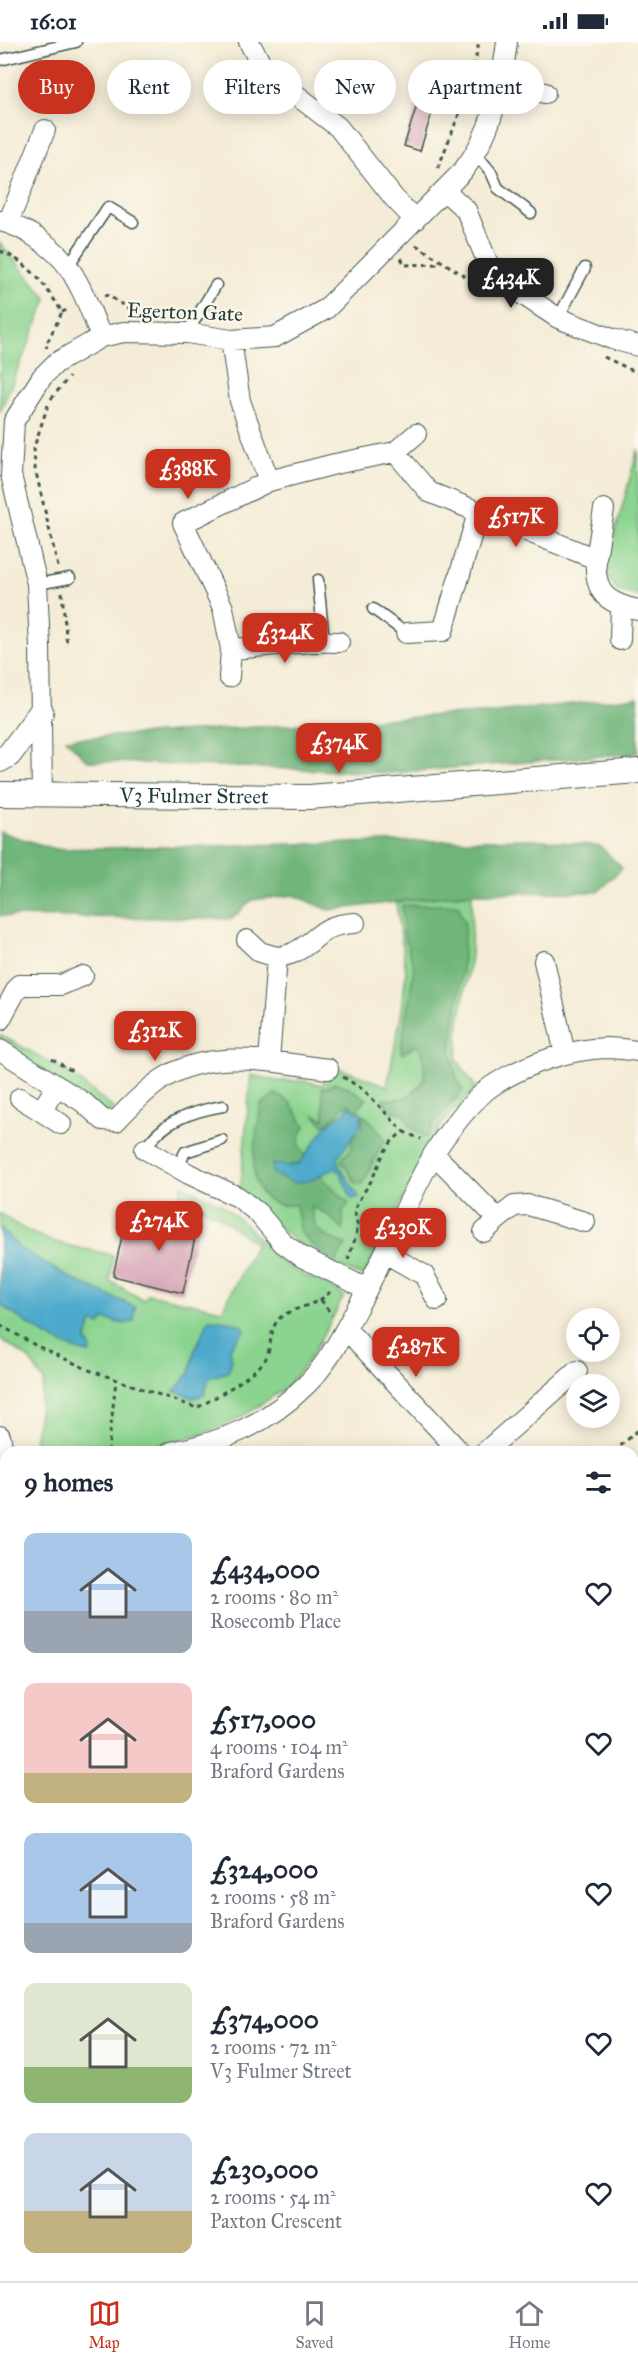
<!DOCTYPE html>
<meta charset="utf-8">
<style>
body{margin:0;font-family:"IM FELL Great Primer",serif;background:#f2f2f3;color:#1f2937;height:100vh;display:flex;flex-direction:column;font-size:22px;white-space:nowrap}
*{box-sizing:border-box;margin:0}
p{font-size:20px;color:#747a83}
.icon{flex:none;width:33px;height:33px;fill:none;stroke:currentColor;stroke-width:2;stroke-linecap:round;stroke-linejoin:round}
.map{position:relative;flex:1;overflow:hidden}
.sheet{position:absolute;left:0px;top:1404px;width:639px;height:836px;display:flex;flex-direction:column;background:#fff;border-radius:18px 18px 0 0;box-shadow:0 3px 15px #0003}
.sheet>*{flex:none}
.banner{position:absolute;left:18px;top:18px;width:603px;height:54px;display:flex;gap:12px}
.buttons{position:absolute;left:566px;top:1266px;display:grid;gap:12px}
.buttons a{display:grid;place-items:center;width:54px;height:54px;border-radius:50%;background:#fff;box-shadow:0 3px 15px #0003;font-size:30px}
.price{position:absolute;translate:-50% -51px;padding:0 14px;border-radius:12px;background:#c8321e;color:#fff;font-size:20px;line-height:39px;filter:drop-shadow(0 2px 3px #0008)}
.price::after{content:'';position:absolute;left:50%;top:36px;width:18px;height:14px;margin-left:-9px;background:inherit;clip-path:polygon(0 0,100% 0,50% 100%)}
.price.selected{background:#222;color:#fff}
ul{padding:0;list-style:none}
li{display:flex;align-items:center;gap:18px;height:150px;padding:0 24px}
li span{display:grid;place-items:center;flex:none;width:168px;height:120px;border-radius:12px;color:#555}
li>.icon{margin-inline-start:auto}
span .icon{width:72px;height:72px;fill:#fffc;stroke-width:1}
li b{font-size:26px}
h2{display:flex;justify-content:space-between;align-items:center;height:72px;padding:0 24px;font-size:26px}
.chip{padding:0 21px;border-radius:27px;background:#fff;box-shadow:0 3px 15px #0003;font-size:21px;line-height:54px}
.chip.selected{background:#c8321e;color:#fff}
.status{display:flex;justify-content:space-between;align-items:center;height:42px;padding:0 30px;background:#fff;direction:ltr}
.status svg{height:16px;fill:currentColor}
.tab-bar{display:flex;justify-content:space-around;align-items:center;height:84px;border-top:2px solid #e0e1e3;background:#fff;font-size:16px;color:#747a83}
.tab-bar a{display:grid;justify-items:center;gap:3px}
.tab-bar .selected{color:#c8321e}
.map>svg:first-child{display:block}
</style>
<div class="status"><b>16:01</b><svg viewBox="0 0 49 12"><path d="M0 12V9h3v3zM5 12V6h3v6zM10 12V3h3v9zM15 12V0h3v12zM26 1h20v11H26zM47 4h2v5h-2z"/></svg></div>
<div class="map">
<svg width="638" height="2239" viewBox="0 0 638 2239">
<rect width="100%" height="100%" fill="#fbf7ec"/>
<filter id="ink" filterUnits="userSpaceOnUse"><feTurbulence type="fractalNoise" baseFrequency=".0167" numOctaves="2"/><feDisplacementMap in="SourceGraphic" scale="12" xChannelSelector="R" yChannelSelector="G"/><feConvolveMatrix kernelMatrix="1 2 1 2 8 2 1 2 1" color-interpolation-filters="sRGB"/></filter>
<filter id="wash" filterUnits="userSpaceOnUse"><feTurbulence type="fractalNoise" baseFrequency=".008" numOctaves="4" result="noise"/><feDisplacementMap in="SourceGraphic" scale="24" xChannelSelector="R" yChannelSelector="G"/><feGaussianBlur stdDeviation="1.35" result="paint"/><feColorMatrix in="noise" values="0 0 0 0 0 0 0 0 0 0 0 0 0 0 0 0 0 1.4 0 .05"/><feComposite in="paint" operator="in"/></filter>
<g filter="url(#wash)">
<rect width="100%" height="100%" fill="#f4ecd6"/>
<path fill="#8bd48f" stroke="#558862" stroke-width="1.5" d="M0,201L47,257L0,370Z
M638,407V554L618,549L604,531Z
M472,851L471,914L459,979L457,1018L476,1046L443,1080L363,1234L314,1216L240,1150L251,1033L277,1039H305L321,1043L331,1035L333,1024L387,1044L402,969L406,929L396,860Z
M0,993L68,1030L113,1066L105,1073L0,1005Z
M182,1143L221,1162L246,1183L271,1211L288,1224L306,1235L321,1238L344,1254C328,1284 312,1318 288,1343C282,1349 273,1354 266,1359C199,1409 113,1410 33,1407L44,1339L29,1317L0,1296V1171C38,1201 67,1203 113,1213L110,1239L143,1258L149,1252L222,1268L256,1202L217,1173L180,1155Z
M0,1599L6,1608V1676L0,1667Z"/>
<path fill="#70b67a" stroke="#487a57" stroke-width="1.5" d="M638,655V711L391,731L87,719L66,697L494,670Z
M0,790L55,807L532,797L600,804L622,826L598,850L472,851L329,868L294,853L252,858L232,877L0,874Z
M402,863H458L465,881L462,930L451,1007L456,1034L463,1049L434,1080L427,1095L411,1086L405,1072L388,1068L383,1057C407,1058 410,1056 425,1037L422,1009L416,1003L402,1012L401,1007L414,926L404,893Z
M335,1041L348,1045L367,1057L357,1066C367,1077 377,1084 385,1097L362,1142L356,1141L341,1118L351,1107L352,1095L362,1089L363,1075L352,1065L344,1063L337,1073L324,1083L314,1073L324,1077L322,1047Z
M275,1052L290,1060L305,1084C303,1088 300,1094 299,1098C298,1116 336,1149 349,1161L343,1169V1188L328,1173L312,1164C313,1191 323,1195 346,1202L336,1220L312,1203L301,1191L296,1163C290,1163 283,1164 277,1162C240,1151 257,1091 261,1063Z"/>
<path fill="#4eaacc" stroke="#367480" stroke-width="1.5" d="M349,1062L355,1069L362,1071L360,1085L338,1115L339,1123L359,1155L352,1157L339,1129L334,1126L312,1138L293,1141L273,1131L272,1122L287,1124L299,1122L328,1082L346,1069Z
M0,1185L19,1206L72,1237L135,1265L134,1280L124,1282L104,1277L100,1283L92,1280L86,1299L90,1303L91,1312C58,1305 27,1282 0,1262Z
M209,1277L228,1279L243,1284L245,1288L230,1306L232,1319L228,1330L209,1336L204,1353L193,1356L174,1349L190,1331L194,1310Z"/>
<g id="blocks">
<path fill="#d19aaf" d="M424,40L440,45L420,109L404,104Z
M171,1166L200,1172L183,1251L113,1234L125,1181L167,1187Z"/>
</g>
</g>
<g filter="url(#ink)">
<use href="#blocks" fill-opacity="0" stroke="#3f574c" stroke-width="1.5"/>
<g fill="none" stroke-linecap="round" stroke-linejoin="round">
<defs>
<path id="service" d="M0,18L76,0
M476,112L491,130L498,146L531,171
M68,224L108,165L133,180
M558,276L585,226
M187,291L216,243
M318,538L324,599
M37,542L70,536
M373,567L406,591
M145,1107C162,1079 193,1069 223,1064
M178,1126L185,1110L222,1098"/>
<path id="minor" d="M249,0L265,29L338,85L394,156L415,178
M502,41L545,51
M444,148L466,168L489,224L508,243L558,276L612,297L638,304
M0,179C23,184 56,206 69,226C83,247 92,272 101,295
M8,181L45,88
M395,410L429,450L596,517L604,467
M269,439L335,422L395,410L416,392
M596,517C594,551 606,561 638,568
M406,591L443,589L478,471
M620,598L621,564
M231,607C267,605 303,598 339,600
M229,635L231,607L223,566L183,481L269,439L240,359L231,298
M42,754L40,604L37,542L11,433L14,379L42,335L56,321L101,295L124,290L187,291L231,298L275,295L326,267L462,130C492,93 501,46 507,0
M247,898L260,910L277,915
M544,919L565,1012
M0,978L19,943H61L83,934
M0,1008L83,1060L103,1078L116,1079C130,1064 144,1050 161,1038C210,1005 274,1020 328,1027
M269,1019L277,915C283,914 290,913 295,910C322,896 318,883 355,881
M20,1056L41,1069L57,1044
M41,1069L61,1082
M145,1107L189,1132L238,1155L258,1171L283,1201L302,1215L367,1247
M434,1112L498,1177L514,1164L528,1163L585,1180
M484,1190L498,1177
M385,1211L424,1233L437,1258
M346,1287L460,1410
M0,1394L5,1418L0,1437
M171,1410C224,1400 267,1382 306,1343C328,1322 342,1293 356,1268C384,1217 405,1163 433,1113C444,1094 476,1053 495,1042C526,1022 570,1007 606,1006C617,1006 628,1008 638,1009
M485,1410L577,1329
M633,1494L638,1490
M633,1625L638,1632
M0,1923L6,1917
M0,1993L6,1999
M633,2036L638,2038
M633,2065L638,2058
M0,2100L6,2091
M82,2234L88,2239
M158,2239L163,2234
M625,2239V2234"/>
<g id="tertiary">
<path d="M0,718L9,713L41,670"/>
<path id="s1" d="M0,752L309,755L638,729"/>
</g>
</defs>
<use href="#service" stroke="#3f574c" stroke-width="13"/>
<use href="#minor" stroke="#3f574c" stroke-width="22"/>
<use href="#tertiary" stroke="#3f574c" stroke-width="26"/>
<path stroke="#3f574c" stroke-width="3" stroke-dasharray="4.5 4.5" stroke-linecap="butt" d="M438,126L470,44L479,0
M416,203L482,245
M0,209C29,220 46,244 62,270L46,303L47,306
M401,216L405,223L442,222
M104,254L107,253L137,271
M62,270L70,267
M604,315L638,331
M51,357L69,335
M48,363L34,405L35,426L58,525
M62,550L67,604
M52,1017L72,1029
M343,1035L364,1048L404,1090
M348,1218C351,1207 358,1193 357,1182C357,1176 354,1173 355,1168C358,1157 366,1148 371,1139C381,1120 384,1101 404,1090L421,1097
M321,1258L332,1273
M0,1283L35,1303L89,1328L197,1366C213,1357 256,1332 265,1318C273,1304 268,1286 281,1275C296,1264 315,1265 330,1250
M108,1410L116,1338
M614,1410L638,1388
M0,1579L6,1583
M0,1954L6,1960
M633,2005L638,2004
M0,2146L6,2139
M0,2162L6,2167"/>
<use href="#service" stroke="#fff" stroke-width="10"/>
<use href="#minor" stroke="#fff" stroke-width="20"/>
<use href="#tertiary" stroke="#fff" stroke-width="24"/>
</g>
</g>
<g text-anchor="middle" stroke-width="4.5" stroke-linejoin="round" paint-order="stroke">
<g font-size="21" fill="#1f3d34" stroke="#fbf7ec">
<text transform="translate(185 270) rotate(2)" y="7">Egerton Gate</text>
<text dy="7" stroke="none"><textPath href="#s1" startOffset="194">V3 Fulmer Street</textPath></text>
</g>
</g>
</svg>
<div class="buttons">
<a><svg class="icon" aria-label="locate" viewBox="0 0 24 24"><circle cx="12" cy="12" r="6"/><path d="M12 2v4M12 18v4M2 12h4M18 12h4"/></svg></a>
<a><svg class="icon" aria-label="layers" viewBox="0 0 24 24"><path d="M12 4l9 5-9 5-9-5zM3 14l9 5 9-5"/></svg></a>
</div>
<b class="price selected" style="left:511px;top:267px">£434K</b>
<b class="price" style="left:188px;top:458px">£388K</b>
<b class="price" style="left:516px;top:506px">£517K</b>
<b class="price" style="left:285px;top:622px">£324K</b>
<b class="price" style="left:339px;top:732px">£374K</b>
<b class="price" style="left:155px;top:1020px">£312K</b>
<b class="price" style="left:159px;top:1210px">£274K</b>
<b class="price" style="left:403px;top:1217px">£230K</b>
<b class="price" style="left:416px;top:1336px">£287K</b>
<div class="banner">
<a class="chip selected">Buy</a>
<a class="chip">Rent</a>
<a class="chip">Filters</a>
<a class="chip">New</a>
<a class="chip">Apartment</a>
</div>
<section class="sheet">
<h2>9 homes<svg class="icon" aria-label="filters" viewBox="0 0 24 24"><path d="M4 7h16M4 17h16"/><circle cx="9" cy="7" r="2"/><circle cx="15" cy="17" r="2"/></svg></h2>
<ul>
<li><span style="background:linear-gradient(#a9c7e8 65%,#9aa5b1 0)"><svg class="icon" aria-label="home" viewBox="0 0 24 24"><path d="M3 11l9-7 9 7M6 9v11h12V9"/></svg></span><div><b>£434,000</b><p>2 rooms · 80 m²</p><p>Rosecomb Place</p></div><svg class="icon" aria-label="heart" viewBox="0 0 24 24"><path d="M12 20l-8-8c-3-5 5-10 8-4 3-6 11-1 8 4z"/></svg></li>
<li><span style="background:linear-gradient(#f6c9c9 75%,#c2b280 0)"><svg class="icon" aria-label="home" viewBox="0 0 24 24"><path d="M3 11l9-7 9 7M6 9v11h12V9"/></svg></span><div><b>£517,000</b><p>4 rooms · 104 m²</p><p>Braford Gardens</p></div><svg class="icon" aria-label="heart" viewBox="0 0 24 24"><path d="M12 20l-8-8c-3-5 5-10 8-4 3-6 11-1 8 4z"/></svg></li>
<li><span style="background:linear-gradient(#a9c7e8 75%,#9aa5b1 0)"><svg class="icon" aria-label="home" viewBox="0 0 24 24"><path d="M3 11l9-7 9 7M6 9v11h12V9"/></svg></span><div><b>£324,000</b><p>2 rooms · 58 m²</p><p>Braford Gardens</p></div><svg class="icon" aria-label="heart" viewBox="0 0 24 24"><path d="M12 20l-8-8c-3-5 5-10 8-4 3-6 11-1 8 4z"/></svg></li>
<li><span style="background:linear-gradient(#dfe7d0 70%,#8fb573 0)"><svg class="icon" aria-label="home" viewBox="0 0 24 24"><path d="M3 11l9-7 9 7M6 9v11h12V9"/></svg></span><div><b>£374,000</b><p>2 rooms · 72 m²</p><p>V3 Fulmer Street</p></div><svg class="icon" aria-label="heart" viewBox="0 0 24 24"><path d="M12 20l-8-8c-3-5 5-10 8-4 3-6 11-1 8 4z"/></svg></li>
<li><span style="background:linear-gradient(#c9d6e8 65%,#c2b280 0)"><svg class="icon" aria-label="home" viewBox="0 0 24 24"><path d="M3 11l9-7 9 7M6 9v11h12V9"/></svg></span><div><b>£230,000</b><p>2 rooms · 54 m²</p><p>Paxton Crescent</p></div><svg class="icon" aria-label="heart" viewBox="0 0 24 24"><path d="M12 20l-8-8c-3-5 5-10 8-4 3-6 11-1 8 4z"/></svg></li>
</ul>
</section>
</div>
<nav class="tab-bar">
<a class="selected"><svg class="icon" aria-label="map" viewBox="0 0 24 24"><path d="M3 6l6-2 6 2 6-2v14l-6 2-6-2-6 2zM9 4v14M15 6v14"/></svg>Map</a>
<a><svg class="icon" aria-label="saved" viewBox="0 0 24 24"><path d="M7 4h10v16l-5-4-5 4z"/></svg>Saved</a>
<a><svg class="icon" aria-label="home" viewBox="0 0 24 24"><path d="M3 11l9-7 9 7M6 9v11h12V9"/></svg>Home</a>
</nav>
